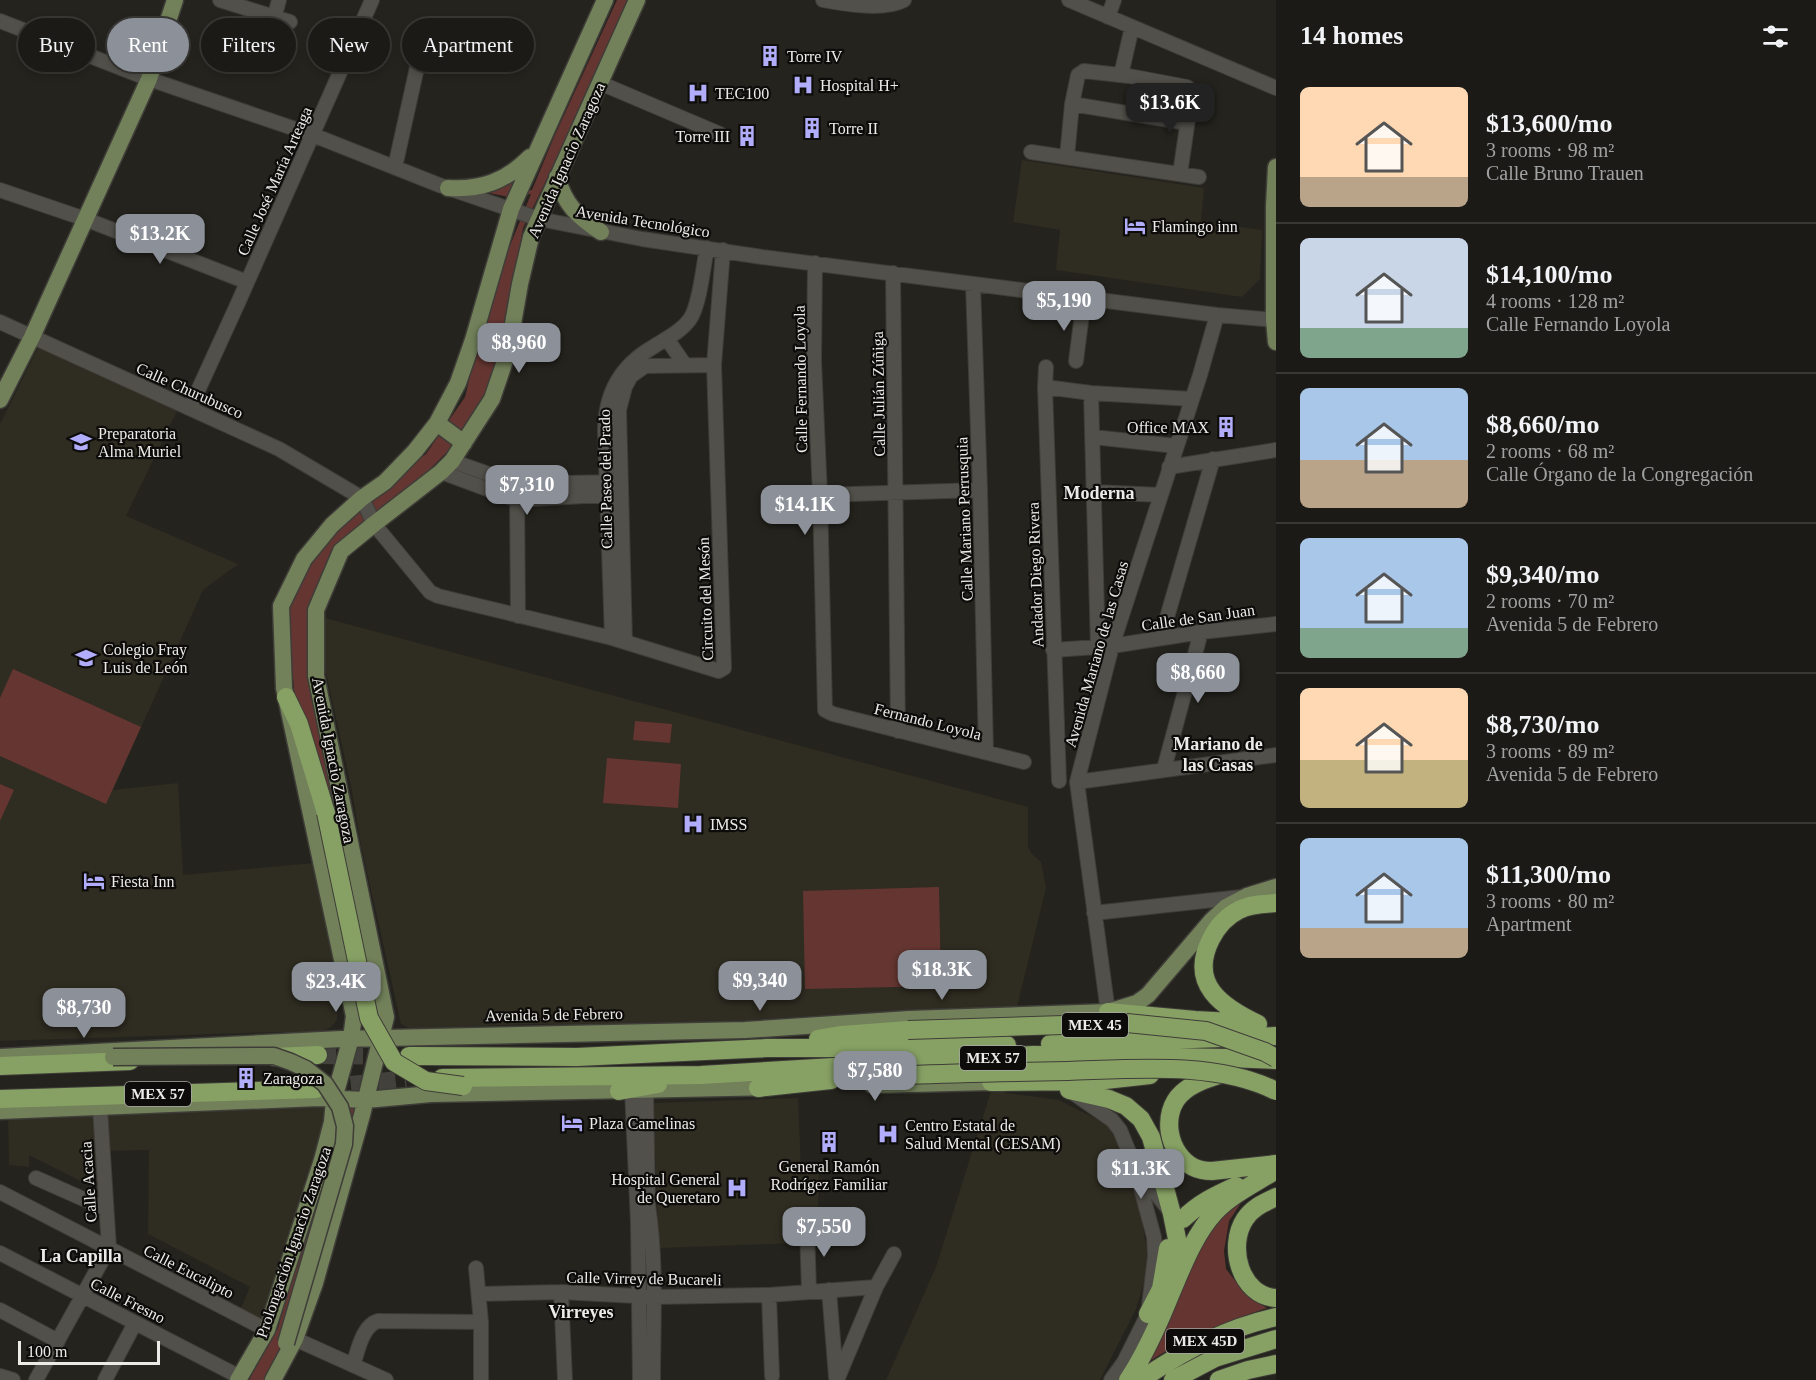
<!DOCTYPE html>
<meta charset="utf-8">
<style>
body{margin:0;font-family:"Times New Roman",serif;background:#24231f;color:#f1f3f6;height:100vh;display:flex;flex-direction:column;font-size:22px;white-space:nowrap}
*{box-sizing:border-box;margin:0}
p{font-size:20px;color:#a0a1a1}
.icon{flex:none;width:33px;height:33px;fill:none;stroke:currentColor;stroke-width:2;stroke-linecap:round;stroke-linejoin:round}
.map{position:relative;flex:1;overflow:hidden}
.panel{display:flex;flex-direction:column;background:#1b1a16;width:540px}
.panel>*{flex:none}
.banner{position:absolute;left:18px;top:18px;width:570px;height:54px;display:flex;gap:12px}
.scale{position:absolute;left:18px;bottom:15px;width:142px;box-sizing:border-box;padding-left:6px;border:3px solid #ecebe7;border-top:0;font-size:16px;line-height:21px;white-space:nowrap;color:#ecebe7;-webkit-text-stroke:4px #0d0c0a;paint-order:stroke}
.price{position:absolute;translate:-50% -51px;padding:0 14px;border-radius:12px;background:#8c9099;color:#fff;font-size:20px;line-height:39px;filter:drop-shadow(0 2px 3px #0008)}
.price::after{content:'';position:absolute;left:50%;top:36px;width:18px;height:14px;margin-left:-9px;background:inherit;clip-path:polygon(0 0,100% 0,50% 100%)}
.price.on{background:#222;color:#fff}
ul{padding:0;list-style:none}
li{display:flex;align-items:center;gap:18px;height:150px;padding:0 24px}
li+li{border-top:2px solid #393835}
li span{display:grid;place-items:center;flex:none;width:168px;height:120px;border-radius:9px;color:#555}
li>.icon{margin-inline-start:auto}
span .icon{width:72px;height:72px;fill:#fffc;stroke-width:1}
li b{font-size:26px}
h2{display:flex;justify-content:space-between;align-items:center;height:72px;padding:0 24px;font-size:26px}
.pill{padding:0 21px;border-radius:27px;background:#1b1a16;box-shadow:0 3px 9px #0003,0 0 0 2px #393835;font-size:21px;line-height:54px}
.pill.on{background:#8c9099;color:#fff}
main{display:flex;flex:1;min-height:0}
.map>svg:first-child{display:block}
</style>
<main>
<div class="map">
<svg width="1276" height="1380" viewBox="0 0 1276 1380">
<rect width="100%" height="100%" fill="#24231d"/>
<path fill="#2f2c21" d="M1022,160L1204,188L1201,221L1262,230L1260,279L1242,297L1056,270L1060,230L1013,222Z
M39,346L177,411L126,516L238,564L203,590L113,790L178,783L183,875L314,863L334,959L338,1006L337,1020L330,1028L313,1035L280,1032L0,1041V424Z
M325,618L1028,807V847L1032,854L1041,862L1046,888L1017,1007L816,1016L635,1027L529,1024L410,1029L401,1024L361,845L352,791L325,668L324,642Z
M991,1091L1059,1100L1108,1125L1119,1140L1139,1201L1149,1265L1136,1309L1100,1380H886L936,1267Z
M798,1098L801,1170L819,1171L818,1213L800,1230V1243L659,1248L653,1103Z
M334,1099L267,1330L238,1315L250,1287L148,1234L149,1150L103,1151L106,1194L29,1155V1167L9,1165L8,1111Z"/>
<path fill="#653631" d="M617,0H627L569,133L523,228L495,384L452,447L416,483L339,542L321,575L307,633L312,689L380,1024H361L341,920L296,710L286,603L330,527L426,454L465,397L489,297L531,194L509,197L479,191L523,170L510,194L532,190L554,137Z
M13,669L141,727L106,804L0,756V698Z
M635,721L672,724L670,743L633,740Z
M607,758L681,764L678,808L603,803Z
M0,784L14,790L0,821Z
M939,887L941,986L805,989L803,891Z
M351,1106L357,1111L293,1337L268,1380H249L278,1328L341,1107Z
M1245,1197L1229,1221L1224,1251L1226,1269L1247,1296L1267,1308C1221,1323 1180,1340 1141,1367L1196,1251L1220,1216Z"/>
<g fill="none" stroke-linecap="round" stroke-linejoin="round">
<path stroke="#42413b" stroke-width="18" stroke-dasharray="18 9" stroke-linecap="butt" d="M318,1055L392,1056
M324,1088L406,1079"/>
<defs>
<path id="minor" d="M220,0L290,22
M823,0C844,4 884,11 904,0
M1069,0L1276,88
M1108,17L1114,0
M274,18L279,0
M0,21L149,79L313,135L439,185L539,219L642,239L762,257L1217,315L1276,320
M1121,75L1132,27
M600,83L720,134
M1072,104L1187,123
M1031,152L1199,177
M1067,157L1072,104L1078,75L1084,71L1129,76L1187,87L1192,92L1180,174
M395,167L420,54
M0,190L85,219L247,282
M815,263L814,361L820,495L825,710L833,714L1024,762
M893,273L898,731
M973,284L980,490L986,752
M0,322L279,449L362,498L374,524L430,592L438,596L612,638L719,671L724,668L714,365L723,250
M667,339L685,365
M1076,361L1084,298
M1046,367L1045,387L1059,781
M1045,387L1091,393L1192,399
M1091,393L1098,648
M190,408L238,303L372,0
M1093,437L1176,446
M452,461L517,484L615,482
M1169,467L1276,450
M441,472L517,500L617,494
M517,492L518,616
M1094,492L1161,495
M820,495L980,490
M612,638L605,431C605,393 620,366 653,347C665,339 681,332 690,319C700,304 703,267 707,248
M1161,638L1213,459
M625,642L619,410L625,387L631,376L645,366L714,365
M1053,650L1112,646L1201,632L1276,624
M1164,769L1201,632
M1077,782L1276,755
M1094,913L1241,897
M1108,1012L1077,782L1112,646L1200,375L1217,315
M632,1090L638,1223L640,1380
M646,1090L648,1205C657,1263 653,1322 653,1380
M1073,1093L1112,1120L1120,1130L1135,1167L1154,1237L1155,1256L1148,1314L1124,1362L1111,1380
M1138,1171L1169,1210
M36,1178L106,1209
M0,1192L267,1330
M0,1253L240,1377
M476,1268L481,1322V1380
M829,1290L836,1377
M809,1291L807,1227L820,1216
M561,1292L565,1380
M479,1294L561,1292L654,1297L769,1295L876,1287
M769,1295L772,1376
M0,1310L58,1341
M295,1339L386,1380
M353,1365C358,1351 362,1326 378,1321L481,1322
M0,1376L13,1380
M36,1380L109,1248L100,1108
M105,1380L135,1323
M837,1380L876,1287L894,1254"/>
<path id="major" d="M1276,167L1274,206V320L1276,342
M557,177C565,205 577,216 601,232
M448,188C482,190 506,181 530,157
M0,400L32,337L149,79L175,0
M437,423L464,443
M0,1057L341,1039L745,1030L909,1019L1108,1012L1137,1003L1148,995L1212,920L1226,907L1247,896L1276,887
M872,1085L991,1082L1002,1083
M0,1111L319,1098L366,1100L431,1094L771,1087
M238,1380L267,1330L322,1160L332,1122L334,1099L351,1038L354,1016L284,688L281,606L304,559L332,525L362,498L385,482L415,451L437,423L458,383L473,340L511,209L605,0
M273,1380L295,1339L315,1283L362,1115L386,1017L316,676V610L341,551L374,524L441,472L452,461L492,399L508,352L520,284L531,237L637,0"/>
<path id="highway" d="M286,697L299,724L326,813
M1108,1012L1195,1020L1250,1023
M1258,1024C1222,1007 1188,984 1211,939C1217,927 1227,916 1239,910C1250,904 1264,904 1276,903
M818,1039L842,1035L908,1030
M1050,1044L1276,1036
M409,1056L577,1057L767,1048H905L1007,1045
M275,1057L318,1055
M0,1066L130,1061
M1225,1073C1210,1078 1194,1082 1182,1093C1160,1113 1168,1154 1193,1167C1199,1170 1206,1171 1212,1171L1276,1164
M820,1076L848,1078L891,1076
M442,1078L701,1075L1033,1055L1228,1058L1276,1060
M991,1082L1096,1081L1150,1075
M758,1088L831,1080
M1069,1090L1109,1099L1126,1106L1141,1119L1151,1137L1172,1214L1178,1244L1181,1268
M619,1091L658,1084
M0,1099L316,1089
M1276,1197C1264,1203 1253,1207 1245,1219C1227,1246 1240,1296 1276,1298
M1183,1219C1199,1203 1216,1195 1236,1186
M1148,1314L1161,1289L1168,1248
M1128,1380C1146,1353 1159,1323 1171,1293C1183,1265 1194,1235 1215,1212C1232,1194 1256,1183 1276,1170
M1141,1380C1182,1351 1226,1328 1276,1317
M1173,1380L1215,1358L1276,1339
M1219,1380L1248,1370L1276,1364"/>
</defs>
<use href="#minor" stroke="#3f3d38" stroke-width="16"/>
<use href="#major" stroke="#3f3d38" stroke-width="19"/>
<use href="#highway" stroke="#3f3d38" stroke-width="20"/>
<use href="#minor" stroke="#52504a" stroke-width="14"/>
<use href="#major" stroke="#72815a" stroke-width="16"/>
<use href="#highway" stroke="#87a164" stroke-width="18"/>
<defs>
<path id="major-bridge" d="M113,1057L274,1056L291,1062L306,1069L325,1084L340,1107L345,1126L344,1144L286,1343"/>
<path id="highway-bridge" d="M326,813L369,1018L394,1062L426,1081L463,1086
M908,1030L1127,1023L1206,1031L1265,1052L1276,1058
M908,1075C962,1073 1015,1072 1068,1071C1133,1069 1217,1061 1276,1091"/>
</defs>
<use href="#major-bridge" stroke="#3f3d38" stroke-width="19" stroke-linecap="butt"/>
<use href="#highway-bridge" stroke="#3f3d38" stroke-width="20" stroke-linecap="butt"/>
<use href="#major-bridge" stroke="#72815a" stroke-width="16"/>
<use href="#highway-bridge" stroke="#87a164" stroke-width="18"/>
</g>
<defs>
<symbol id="building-bare" viewBox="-9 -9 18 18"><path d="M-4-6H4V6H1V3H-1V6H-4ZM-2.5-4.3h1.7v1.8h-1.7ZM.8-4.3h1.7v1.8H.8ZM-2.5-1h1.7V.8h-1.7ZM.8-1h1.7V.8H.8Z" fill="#b1adfa" stroke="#0d0c0a" stroke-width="2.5" paint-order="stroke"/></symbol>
<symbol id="hospital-bare" viewBox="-9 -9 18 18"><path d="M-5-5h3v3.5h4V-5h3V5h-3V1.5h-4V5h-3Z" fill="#b1adfa" stroke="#0d0c0a" stroke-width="2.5" paint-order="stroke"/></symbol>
<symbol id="hotel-bare" viewBox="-9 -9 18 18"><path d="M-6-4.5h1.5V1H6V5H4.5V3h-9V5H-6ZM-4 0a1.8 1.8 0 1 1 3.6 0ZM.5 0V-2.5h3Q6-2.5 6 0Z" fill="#b1adfa" stroke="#0d0c0a" stroke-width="2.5" paint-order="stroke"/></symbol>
<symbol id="school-bare" viewBox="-9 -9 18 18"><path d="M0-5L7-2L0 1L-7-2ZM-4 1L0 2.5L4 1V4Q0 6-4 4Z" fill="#b1adfa" stroke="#0d0c0a" stroke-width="2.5" paint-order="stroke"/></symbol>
</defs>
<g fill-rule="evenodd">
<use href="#building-bare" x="755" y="41" width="30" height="30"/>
<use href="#hospital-bare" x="788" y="70" width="30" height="30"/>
<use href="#hospital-bare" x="683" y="78" width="30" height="30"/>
<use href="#building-bare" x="797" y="113" width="30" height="30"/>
<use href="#building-bare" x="732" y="121" width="30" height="30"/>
<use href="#hotel-bare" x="1120" y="211" width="30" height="30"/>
<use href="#building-bare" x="1211" y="412" width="30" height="30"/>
<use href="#school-bare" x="66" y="427" width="30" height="30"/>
<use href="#school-bare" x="71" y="643" width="30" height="30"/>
<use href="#hospital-bare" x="678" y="809" width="30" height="30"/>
<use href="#hotel-bare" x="79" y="866" width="30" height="30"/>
<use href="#building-bare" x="231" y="1063" width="30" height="30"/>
<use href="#hotel-bare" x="557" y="1108" width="30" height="30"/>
<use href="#hospital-bare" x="873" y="1119" width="30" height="30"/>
<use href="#building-bare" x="814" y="1127" width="30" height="30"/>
<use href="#hospital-bare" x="722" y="1173" width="30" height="30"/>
</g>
<g text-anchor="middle" stroke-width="4.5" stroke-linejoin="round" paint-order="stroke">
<g fill="#0d0c0a" stroke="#a9a8a5" stroke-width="1.5">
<rect x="1062" y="1013" width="66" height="24" rx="4.5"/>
<rect x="960" y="1046" width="66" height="24" rx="4.5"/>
<rect x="125" y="1082" width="66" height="24" rx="4.5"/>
<rect x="1166" y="1329" width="78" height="24" rx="4.5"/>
</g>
<g font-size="15" font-weight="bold" fill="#ecebe7">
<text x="1095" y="1030">MEX 45</text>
<text x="993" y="1063">MEX 57</text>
<text x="158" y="1099">MEX 57</text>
<text x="1205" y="1346">MEX 45D</text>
</g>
<g font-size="16" fill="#ecebe7" stroke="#0d0c0a" text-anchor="start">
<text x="787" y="62">Torre IV</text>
<text x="820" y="91">Hospital H+</text>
<text x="715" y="99">TEC100</text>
<text x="829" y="134">Torre II</text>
<text x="730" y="142" text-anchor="end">Torre III</text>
<text x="1152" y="232">Flamingo inn</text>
<text x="1209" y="433" text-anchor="end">Office MAX</text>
<text x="98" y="439">Preparatoria<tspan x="98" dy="18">Alma Muriel</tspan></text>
<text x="103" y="655">Colegio Fray<tspan x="103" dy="18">Luis de León</tspan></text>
<text x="710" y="830">IMSS</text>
<text x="111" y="887">Fiesta Inn</text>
<text x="263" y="1084">Zaragoza</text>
<text x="589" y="1129">Plaza Camelinas</text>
<text x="905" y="1131">Centro Estatal de<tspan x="905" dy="18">Salud Mental (CESAM)</tspan></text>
<text x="829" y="1172" text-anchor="middle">General Ramón<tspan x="829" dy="18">Rodrígez Familiar</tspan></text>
<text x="720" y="1185" text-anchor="end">Hospital General<tspan x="720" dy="18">de Queretaro</tspan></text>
</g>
<g font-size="16" fill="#ecebe7" stroke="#0d0c0a">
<text transform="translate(566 160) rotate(-66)" y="6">Avenida Ignacio Zaragoza</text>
<text transform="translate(274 181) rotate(-66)" y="6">Calle José María Arteaga</text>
<text transform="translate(643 221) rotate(9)" y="6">Avenida Tecnológico</text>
<text transform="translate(800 379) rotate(-91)" y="6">Calle Fernando Loyola</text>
<text transform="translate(190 390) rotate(24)" y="6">Calle Churubusco</text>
<text transform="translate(878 394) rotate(-91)" y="6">Calle Julián Zúñiga</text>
<text transform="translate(605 479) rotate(-91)" y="6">Calle Paseo del Prado</text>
<text transform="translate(964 519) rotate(-92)" y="6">Calle Mariano Perrusquia</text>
<text transform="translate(1035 575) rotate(-92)" y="6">Andador Diego Rivera</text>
<text transform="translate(705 599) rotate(-92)" y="6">Circuito del Mesón</text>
<text transform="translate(1198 617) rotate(-8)" y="6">Calle de San Juan</text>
<text transform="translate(1096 654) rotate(-74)" y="6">Avenida Mariano de las Casas</text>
<text transform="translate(928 721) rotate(14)" y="6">Fernando Loyola</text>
<text transform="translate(334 760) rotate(79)" y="6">Avenida Ignacio Zaragoza</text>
<text transform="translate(554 1014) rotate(-1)" y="6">Avenida 5 de Febrero</text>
<text transform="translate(88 1182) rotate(-94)" y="6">Calle Acacia</text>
<text transform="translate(293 1242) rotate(-71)" y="6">Prolongación Ignacio Zaragoza</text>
<text transform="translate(189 1271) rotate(27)" y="6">Calle Eucalipto</text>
<text transform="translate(644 1278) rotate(1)" y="6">Calle Virrey de Bucareli</text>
<text transform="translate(128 1300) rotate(27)" y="6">Calle Fresno</text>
</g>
<g font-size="18" font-weight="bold" fill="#ecebe7" stroke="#0d0c0a">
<text x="1099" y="499">Moderna</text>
<text x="1218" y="750">Mariano de<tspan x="1218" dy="21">las Casas</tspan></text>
<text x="81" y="1262">La Capilla</text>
<text x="581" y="1318">Virreyes</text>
</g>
</g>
</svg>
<div class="scale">100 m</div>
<b class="price on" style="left:1170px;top:134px">$13.6K</b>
<b class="price" style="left:160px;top:265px">$13.2K</b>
<b class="price" style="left:1064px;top:332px">$5,190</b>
<b class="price" style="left:519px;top:374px">$8,960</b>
<b class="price" style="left:527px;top:516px">$7,310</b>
<b class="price" style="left:805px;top:536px">$14.1K</b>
<b class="price" style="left:1198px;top:704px">$8,660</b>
<b class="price" style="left:942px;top:1001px">$18.3K</b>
<b class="price" style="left:760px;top:1012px">$9,340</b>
<b class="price" style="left:336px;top:1013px">$23.4K</b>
<b class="price" style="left:84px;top:1039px">$8,730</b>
<b class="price" style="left:875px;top:1102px">$7,580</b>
<b class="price" style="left:1141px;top:1200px">$11.3K</b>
<b class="price" style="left:824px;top:1258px">$7,550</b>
<div class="banner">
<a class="pill">Buy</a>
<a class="pill on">Rent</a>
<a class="pill">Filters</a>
<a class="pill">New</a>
<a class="pill">Apartment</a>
</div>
</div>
<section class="panel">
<h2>14 homes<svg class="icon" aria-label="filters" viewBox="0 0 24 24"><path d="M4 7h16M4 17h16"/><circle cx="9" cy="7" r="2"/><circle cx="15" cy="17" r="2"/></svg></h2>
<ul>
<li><span style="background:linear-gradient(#ffd9b3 75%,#b9a48a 0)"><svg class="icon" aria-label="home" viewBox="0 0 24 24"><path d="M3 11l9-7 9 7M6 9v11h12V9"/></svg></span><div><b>$13,600/mo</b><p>3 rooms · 98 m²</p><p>Calle Bruno Trauen</p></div></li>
<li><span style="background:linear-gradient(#c9d6e8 75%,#7fa58c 0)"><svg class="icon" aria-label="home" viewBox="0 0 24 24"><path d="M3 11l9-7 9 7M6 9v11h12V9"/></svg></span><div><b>$14,100/mo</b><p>4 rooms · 128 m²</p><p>Calle Fernando Loyola</p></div></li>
<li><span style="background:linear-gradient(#a9c7e8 60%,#b9a48a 0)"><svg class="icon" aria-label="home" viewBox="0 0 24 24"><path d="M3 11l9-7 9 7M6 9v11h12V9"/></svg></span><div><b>$8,660/mo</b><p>2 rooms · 68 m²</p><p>Calle Órgano de la Congregación</p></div></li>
<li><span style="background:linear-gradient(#a9c7e8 75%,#7fa58c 0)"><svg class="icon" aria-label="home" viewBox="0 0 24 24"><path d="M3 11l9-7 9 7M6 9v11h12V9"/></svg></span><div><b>$9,340/mo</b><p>2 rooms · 70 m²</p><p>Avenida 5 de Febrero</p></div></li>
<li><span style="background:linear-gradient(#ffd9b3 60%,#c2b280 0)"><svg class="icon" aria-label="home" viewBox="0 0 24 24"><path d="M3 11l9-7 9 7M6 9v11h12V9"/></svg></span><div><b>$8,730/mo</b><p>3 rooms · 89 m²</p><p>Avenida 5 de Febrero</p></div></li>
<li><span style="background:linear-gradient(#a9c7e8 75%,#b9a48a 0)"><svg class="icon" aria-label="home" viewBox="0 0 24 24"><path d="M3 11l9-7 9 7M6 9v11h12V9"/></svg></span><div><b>$11,300/mo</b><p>3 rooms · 80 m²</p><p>Apartment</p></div></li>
</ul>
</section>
</main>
